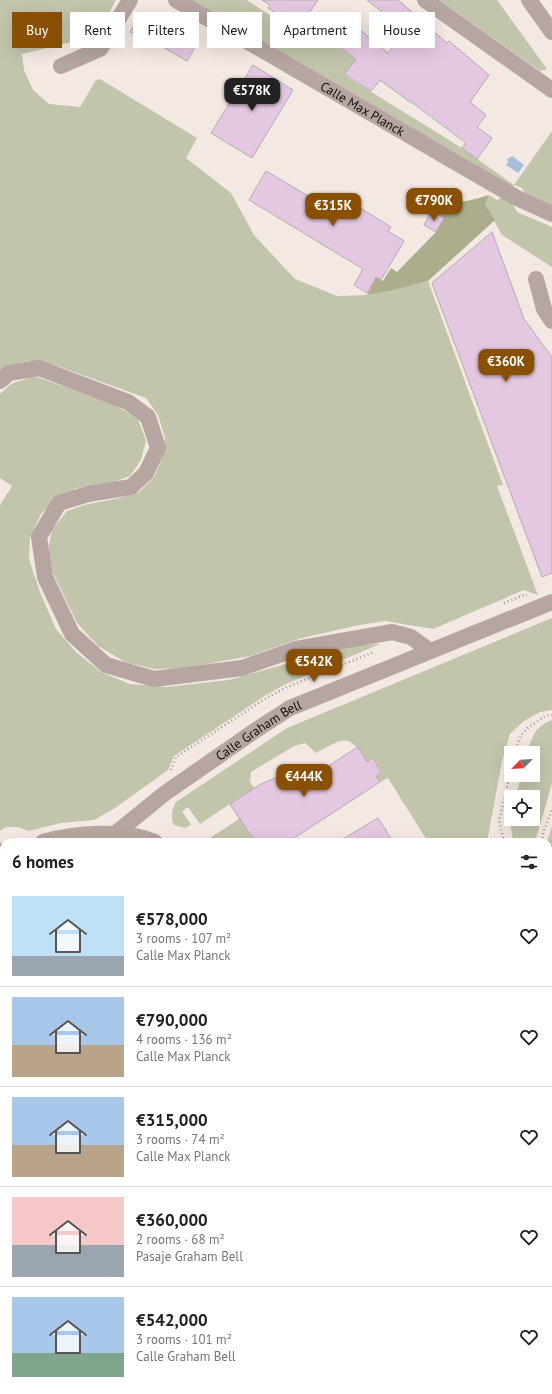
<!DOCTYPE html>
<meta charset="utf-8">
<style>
body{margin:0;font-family:"PT Sans",sans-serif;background:#f6f6f6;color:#202124;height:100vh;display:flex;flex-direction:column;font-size:15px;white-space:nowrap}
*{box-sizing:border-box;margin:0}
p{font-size:13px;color:#757577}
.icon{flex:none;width:22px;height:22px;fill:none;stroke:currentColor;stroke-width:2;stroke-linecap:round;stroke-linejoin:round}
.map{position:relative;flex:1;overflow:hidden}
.sheet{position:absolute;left:0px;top:838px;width:552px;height:556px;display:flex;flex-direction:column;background:#fff;border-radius:12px 12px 0 0;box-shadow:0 4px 16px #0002}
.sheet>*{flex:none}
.guide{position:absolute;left:12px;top:12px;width:528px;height:36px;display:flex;gap:8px}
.needle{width:26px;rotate:246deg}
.controls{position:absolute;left:504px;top:746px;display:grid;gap:8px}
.controls a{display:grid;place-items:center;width:36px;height:36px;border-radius:0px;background:#fff;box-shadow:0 4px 16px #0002;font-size:20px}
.price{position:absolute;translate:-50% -34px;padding:0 9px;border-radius:8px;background:#895004;color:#fff;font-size:13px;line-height:26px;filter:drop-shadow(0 1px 2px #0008)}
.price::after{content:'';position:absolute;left:50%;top:24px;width:12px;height:9px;margin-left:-6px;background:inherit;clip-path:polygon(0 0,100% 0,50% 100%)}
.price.active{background:#222;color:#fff}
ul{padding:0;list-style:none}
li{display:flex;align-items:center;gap:12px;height:100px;padding:0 12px}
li+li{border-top:1px solid #e0e0e0}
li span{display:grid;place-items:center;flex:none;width:112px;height:80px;border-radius:0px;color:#555}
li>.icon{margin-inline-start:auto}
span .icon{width:48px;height:48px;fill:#fffc;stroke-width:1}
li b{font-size:17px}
h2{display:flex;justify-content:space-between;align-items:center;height:48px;padding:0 12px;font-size:17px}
.chip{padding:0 14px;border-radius:0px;background:#fff;box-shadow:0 4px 16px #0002;font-size:14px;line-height:36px}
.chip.active{background:#895004;color:#fff}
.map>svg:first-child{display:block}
</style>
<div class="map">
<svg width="552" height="1394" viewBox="0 0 552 1394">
<rect width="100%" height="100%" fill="#f4e9e2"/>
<path fill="#c2c4ab" d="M0,0H116L104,23L88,38L22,54L24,70L33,90L49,104L80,107L96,80L100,79L197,138L186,158L231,193L254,235L295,279L337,296L367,295L390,291L428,281L503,485L497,486L538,595L524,590L433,629L385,621L355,626L302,638L250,656L185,668L154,669L125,662L98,646L77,623L52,571L48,551L52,530L67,511L84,505L120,498L139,492L154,477L162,459L165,438L158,415L146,398L49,363L29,361L9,365L0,372Z
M182,0H247L301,36L305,32L341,49L356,60L344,75L462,148L514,185L552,131V207L526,196L522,188L514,185L512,189Z
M439,0H497L547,69L540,71Z
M489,195L497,200L502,197L512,203L517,212L552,227V267L502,235L485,205Z
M34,376L114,404L138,419L146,441L141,460L130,476L114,482L77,488L58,497L41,514L30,538L29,559L40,592L56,629L76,652L101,672L130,684L167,687L229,680L352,645L380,644L286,684L266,695L174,756L168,770L115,808L94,820L61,823L29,831L18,827H6L0,831V505L12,486L0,478V394L11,384Z
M552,618V710L540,712L524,721L510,734L502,761L487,842H428L388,778L380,782L376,776L382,772L373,758L367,762C348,732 345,738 316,753L305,743L294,746L251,772L250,781L254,788L256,787L258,790L249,796L246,793L200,824L188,807L182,811L191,825L185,828L174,825C170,816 172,810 176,802L287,728Z
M552,720V784L535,842H513L510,820L511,818V819H533V797H516L521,775H533V753H527C532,737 535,726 552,720Z
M242,817L245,821L242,822L258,842H211L207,840Z
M552,826V1131L548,1141V842H547Z
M0,936L4,943V1005L0,1003Z
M0,1011L4,1014V1097L0,1096Z
M552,1158V1394H479L477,1390H548V1168Z
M371,1390H414L411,1394H367Z"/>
<path fill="#abad8c" d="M489,195L485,205L495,220L428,281L390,291L367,295L376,277L383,281L391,268L397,272L436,232L444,218L433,211L430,216L418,209L422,201C449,205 464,203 489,195Z
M0,879L4,881V943L0,936Z
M0,1096L4,1097V1218L0,1208Z
M16,1390H63L62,1394H17Z"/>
<path fill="#a6bed8" d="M512,156L524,165L518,173L506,165L508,162L507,159Z
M0,1219L4,1232V1390H12V1394H0Z"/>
<path fill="#e4c8e1" stroke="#b3aab2" d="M262,0H318L301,25L281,12L279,15L268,8L270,5Z
M367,0H398L413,13L402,28Z
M141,12L154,19L153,22L195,47L187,61L144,36L142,39L130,32Z
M358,28L388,53L408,28L423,39L431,29L447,43L449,41L489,75L470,102L486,115L477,127L492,138L477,159L462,148L466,143L410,101V102L380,80L371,91L344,74L356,60L341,48Z
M253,65L293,90L252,158L211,133Z
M266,171L320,203L325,193L341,202L344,198L391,227L388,231L404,241L381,280L376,277L367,293L354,285L363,269L249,200Z
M432,211L444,218L436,232L424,225Z
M492,232L524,319L552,357V573L542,577L432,283Z
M358,747L367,762L373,758L381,772L376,776L380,782L288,842H258L247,830L230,804L261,784L282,775L307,769L311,777Z
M378,818L393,842H338Z"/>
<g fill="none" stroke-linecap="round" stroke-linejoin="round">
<path stroke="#a09792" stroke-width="2.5" stroke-dasharray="1 3" stroke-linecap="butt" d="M504,603L524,595H527
M515,753C519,736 523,730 538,721C543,717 546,715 552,715
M171,770L176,757L268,697L287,687L374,652
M504,842L499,821L511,770
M542,842L543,833L552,810
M0,1006L4,1009
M548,1153L552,1143
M469,1390L472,1394
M360,1394L365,1390
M423,1394L427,1390"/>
<g stroke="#b6a5a0" stroke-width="16">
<path id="s1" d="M176,0L517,198L552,214"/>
<path d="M425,0L552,90"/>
<path d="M529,0L552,32"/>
<path d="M61,66L100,49L130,0"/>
<path d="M536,279L544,309L552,321"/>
<path d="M0,381L9,373L39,368L128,402L148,417L158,448L146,473L131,487L88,494L59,503L39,537L45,577L72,634L106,665L154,679L242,668L296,649L392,632L411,637L430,651"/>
<path id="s2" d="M116,833L164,794L256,730L290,708L552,602"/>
<path d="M43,842C74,833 125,829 155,842"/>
<path d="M0,851H4"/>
<path d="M214,1394L215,1390"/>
</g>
</g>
<g text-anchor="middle" stroke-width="3" stroke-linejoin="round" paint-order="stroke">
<g font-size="13" fill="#110d0b" stroke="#f4e9e2">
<text dy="5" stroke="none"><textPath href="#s1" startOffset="216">Calle Max Planck</textPath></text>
<text dy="5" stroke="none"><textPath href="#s2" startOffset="176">Calle Graham Bell</textPath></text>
</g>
</g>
</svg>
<div class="controls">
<a><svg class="needle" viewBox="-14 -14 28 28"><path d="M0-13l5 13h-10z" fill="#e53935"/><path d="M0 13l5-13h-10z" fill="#757577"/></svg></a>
<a><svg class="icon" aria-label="locate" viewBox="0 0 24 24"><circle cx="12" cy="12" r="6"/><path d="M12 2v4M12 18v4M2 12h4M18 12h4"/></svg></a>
</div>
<b class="price active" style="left:252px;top:112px">€578K</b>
<b class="price" style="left:434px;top:222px">€790K</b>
<b class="price" style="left:333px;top:227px">€315K</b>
<b class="price" style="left:506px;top:383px">€360K</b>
<b class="price" style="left:314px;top:683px">€542K</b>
<b class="price" style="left:304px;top:798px">€444K</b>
<div class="guide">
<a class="chip active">Buy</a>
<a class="chip">Rent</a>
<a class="chip">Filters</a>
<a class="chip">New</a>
<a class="chip">Apartment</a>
<a class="chip">House</a>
</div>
<section class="sheet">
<h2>6 homes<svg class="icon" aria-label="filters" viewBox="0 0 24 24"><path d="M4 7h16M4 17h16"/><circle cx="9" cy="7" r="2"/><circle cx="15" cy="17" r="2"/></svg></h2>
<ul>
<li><span style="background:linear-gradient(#bfe0f5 75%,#9aa5b1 0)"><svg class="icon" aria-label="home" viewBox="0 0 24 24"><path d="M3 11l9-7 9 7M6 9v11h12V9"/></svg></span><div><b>€578,000</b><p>3 rooms · 107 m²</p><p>Calle Max Planck</p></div><svg class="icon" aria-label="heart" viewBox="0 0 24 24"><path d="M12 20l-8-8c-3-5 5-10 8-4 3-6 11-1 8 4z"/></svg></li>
<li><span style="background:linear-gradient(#a9c7e8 60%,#b9a48a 0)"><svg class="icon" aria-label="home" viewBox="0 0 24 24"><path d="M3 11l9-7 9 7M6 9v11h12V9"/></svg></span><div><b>€790,000</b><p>4 rooms · 136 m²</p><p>Calle Max Planck</p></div><svg class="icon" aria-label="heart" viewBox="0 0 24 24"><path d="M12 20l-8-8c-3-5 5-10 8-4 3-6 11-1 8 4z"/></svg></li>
<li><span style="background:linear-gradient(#a9c7e8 60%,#b9a48a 0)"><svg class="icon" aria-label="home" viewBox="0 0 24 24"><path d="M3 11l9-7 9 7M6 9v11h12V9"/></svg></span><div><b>€315,000</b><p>3 rooms · 74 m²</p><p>Calle Max Planck</p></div><svg class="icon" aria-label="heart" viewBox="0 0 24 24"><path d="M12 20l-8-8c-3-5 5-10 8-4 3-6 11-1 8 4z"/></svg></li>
<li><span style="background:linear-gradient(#f6c9c9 60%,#9aa5b1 0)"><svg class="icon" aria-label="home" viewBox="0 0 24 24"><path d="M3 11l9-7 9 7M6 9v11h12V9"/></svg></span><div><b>€360,000</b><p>2 rooms · 68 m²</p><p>Pasaje Graham Bell</p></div><svg class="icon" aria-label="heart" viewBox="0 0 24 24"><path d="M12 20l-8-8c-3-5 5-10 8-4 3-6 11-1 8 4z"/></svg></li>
<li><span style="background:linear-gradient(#a9c7e8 70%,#7fa58c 0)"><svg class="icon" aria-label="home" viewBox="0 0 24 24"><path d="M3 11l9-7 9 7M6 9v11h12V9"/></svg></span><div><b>€542,000</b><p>3 rooms · 101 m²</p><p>Calle Graham Bell</p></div><svg class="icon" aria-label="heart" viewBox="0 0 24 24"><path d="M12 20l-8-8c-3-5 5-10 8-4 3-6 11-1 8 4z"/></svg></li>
</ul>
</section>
</div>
